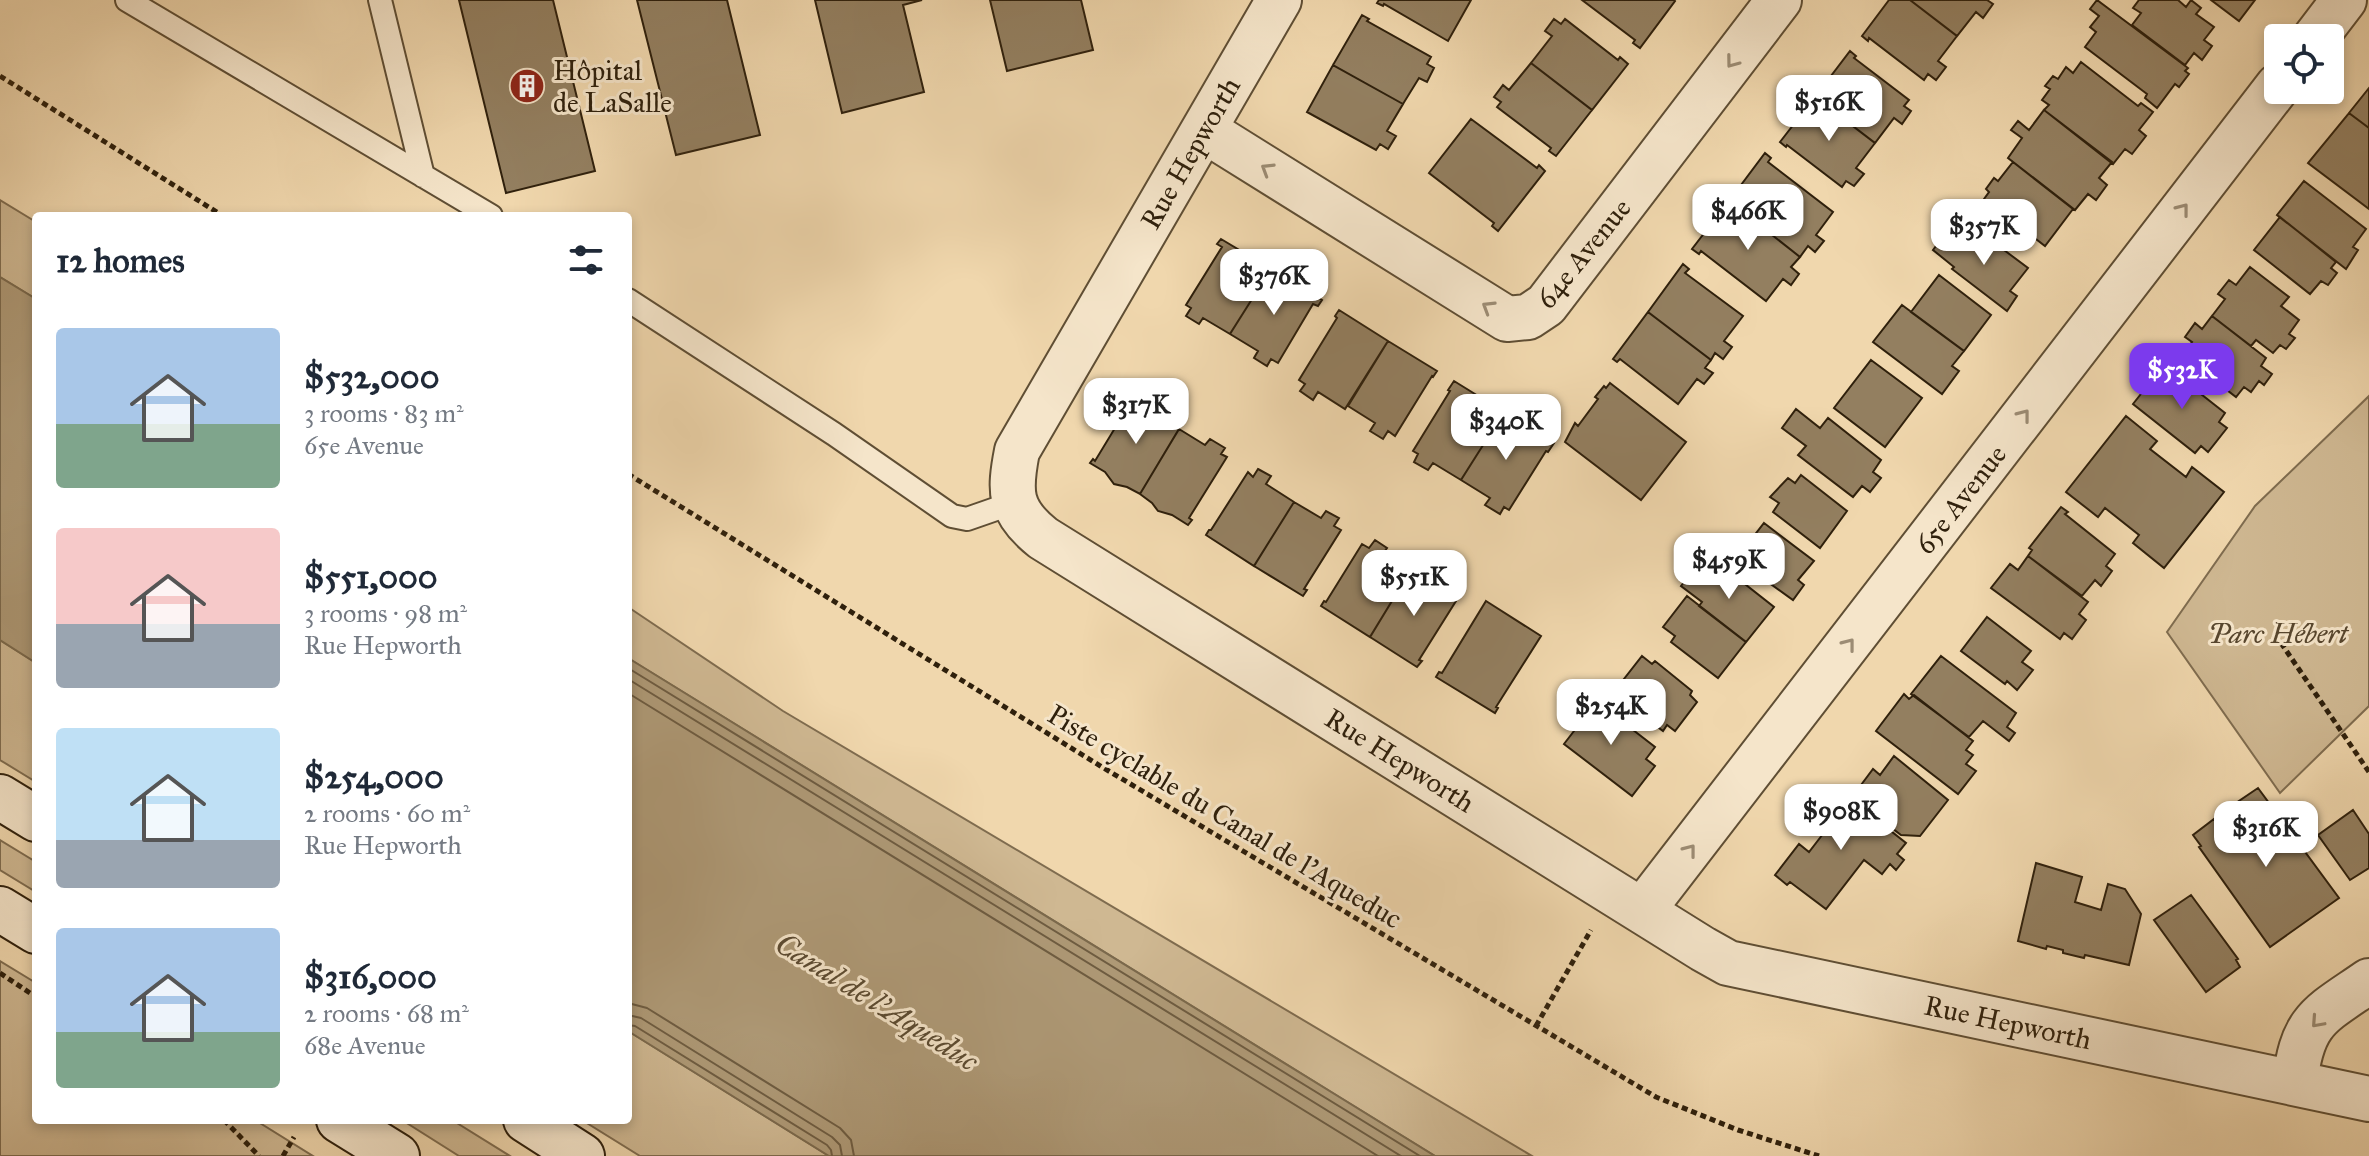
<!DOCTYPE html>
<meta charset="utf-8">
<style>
body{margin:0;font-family:"IM FELL Great Primer",serif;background:#f2f2f3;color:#1f2937;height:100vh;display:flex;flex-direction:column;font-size:30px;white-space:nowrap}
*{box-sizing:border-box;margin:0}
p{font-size:26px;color:#747a83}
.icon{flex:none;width:44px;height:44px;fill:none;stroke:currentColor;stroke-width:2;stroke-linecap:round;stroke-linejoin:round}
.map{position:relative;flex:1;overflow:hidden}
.panel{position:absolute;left:32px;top:212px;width:600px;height:912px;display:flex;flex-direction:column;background:#fff;border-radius:8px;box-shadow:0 4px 12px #0003}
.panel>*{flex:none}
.controls{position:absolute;left:2264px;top:24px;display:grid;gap:16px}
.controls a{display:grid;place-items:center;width:80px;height:80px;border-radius:8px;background:#fff;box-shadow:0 4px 12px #0003;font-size:40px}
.price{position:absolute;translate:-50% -68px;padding:0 18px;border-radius:16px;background:#fff;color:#222;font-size:26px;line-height:52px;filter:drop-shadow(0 2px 4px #0008)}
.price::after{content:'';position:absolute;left:50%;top:48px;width:24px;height:18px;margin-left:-12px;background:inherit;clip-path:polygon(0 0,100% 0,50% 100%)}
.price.selected{background:#7c3aed;color:#fff}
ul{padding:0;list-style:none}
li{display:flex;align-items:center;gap:24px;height:200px;padding:0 24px}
li span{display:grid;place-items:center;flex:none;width:224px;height:160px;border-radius:8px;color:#555}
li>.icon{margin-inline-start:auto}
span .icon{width:96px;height:96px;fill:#fffc;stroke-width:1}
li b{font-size:34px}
h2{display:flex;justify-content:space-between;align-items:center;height:96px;padding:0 24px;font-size:34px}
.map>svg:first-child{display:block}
</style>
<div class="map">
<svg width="2369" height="1156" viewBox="0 0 2369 1156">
<rect width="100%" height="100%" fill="#f0d7ad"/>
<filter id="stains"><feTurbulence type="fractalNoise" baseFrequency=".0025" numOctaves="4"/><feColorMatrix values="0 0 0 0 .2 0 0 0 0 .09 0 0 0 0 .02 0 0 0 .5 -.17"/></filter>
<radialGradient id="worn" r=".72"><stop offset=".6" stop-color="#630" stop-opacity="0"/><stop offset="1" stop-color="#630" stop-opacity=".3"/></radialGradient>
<path fill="#cfb892" stroke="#7f6c4f" stroke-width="2" d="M0,200L36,222V299L0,277Z
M2369,396V706L2280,793L2167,632L2255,506Z
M628,607L783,711L1532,1156H1435L628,658Z
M0,640L36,663V782L0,760Z
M0,840L36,862V892L0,870Z
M0,961L36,983V1120H255L313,1156H0Z
M628,1031L829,1156H640L582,1120H628Z
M402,1120H452L510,1156H459Z"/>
<path fill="#ae9976" stroke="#7b694c" stroke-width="2" d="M0,277L36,299V663L0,640Z
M628,658L1336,1095L1435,1156H829L628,1031Z"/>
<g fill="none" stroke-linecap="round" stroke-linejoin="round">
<path stroke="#6e5c41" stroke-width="2" d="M628,668L1420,1156
M628,679L1401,1156
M628,693L1378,1156
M628,1003L647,1008L840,1128L851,1140L854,1156
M628,1015L641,1018L832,1137L840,1145L842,1156
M628,1025L635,1026L827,1145L831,1150L832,1156"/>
</g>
<path fill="#937f60" stroke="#2f200c" stroke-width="2" d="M459,0H553L595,171L506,193Z
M637,0H727L760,135L676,155Z
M815,0H922L903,5L924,92L842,113Z
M990,0H1081L1093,50L1007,71Z
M1379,0H1471L1448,41L1384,4L1383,6L1377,3Z
M1582,0H1674L1675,1L1640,48L1633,43L1635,40Z
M1889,0H1910L1957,36L1938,61L1946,67L1936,80L1928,74L1924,80L1869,38L1868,41L1862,36Z
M1910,0H1987L1993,4L1983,18L1976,12L1957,36Z
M2097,0L2188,68L2185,71L2189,74L2179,87L2175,84L2157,108L2145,98L2147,94L2085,47L2096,32L2090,27L2099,16L2090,9Z
M2139,0H2178L2186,7L2191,0L2201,8L2196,14L2214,27L2204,40L2212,46L2202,60L2194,53L2185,65L2132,25L2141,13L2133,8Z
M2211,0H2255L2239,21Z
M1362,15L1369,19L1367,21L1431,57L1427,64L1434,68L1427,82L1419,78L1403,104L1333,65Z
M1554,19L1561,24L1565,19L1618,60L1620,57L1628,64L1592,110L1531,63L1552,36L1545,31Z
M1850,51L1856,56L1854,58L1909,100L1904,106L1911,111L1902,124L1894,118L1875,143L1815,97Z
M2081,62L2138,106L2141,103L2153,112L2139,130L2146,136L2132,154L2125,149L2113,164L2044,110L2049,105L2042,100L2050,89L2045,86L2053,76L2058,79L2066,67L2073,73Z
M1531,63L1592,110L1556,156L1549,151L1551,148L1497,107L1501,102L1494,97L1503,85L1509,90Z
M1333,65L1403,104L1387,131L1396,136L1388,149L1380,144L1376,150L1307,112Z
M2369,88V128L2349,113Z
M1815,97L1875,143L1856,168L1864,174L1854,186L1846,181L1842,187L1787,145L1786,147L1780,142Z
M2044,110L2112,162L2099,178L2107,185L2096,200L2088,194L2075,210L2008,158L2022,138L2011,130L2018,121L2029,130Z
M2349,113L2369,128V209L2308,163Z
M1471,119L1537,168L1539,165L1545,171L1498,231L1492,226L1494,223L1429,173Z
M1765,153L1771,158L1768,162L1833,212L1816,235L1824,241L1815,252L1808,246L1800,257L1729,201Z
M2013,162L2073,209L2045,246L1984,199L1989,192L1986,189L1994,178L1998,181Z
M2304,181L2366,229L2353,247L2358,250L2346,269L2277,215Z
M1729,201L1800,257L1791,267L1799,274L1791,285L1783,279L1766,301L1701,251L1699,254L1692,249Z
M2280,217L2336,262L2331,268L2337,273L2328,285L2321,281L2310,294L2254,250Z
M1980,232L2028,268L2010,291L2017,296L2007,311L1952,269L1954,267L1933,250L1945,234L1955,242L1961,236L1972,244Z
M1221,239L1271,269L1230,334L1203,318L1199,324L1186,316L1191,308L1186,305L1222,247L1217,244Z
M1683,264L1689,269L1685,273L1743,316L1724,341L1732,347L1723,359L1715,353L1711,360L1648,312Z
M2250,267L2289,297L2281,306L2299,320L2289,334L2295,338L2286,349L2280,345L2273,353L2256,340L2251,346L2212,316L2225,299L2218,294L2229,280L2236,285Z
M1271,269L1322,300L1318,306L1313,304L1278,363L1271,359L1267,366L1254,358L1258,351L1230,334Z
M1939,275L1991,315L1964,351L1911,312Z
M1902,305L1964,351L1952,366L1959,371L1942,394L1873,342Z
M1339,310L1388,341L1345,409L1318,392L1313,400L1300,391L1305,384L1299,380L1337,318L1335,316Z
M1648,312L1711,360L1705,368L1713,373L1704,384L1697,379L1678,404L1620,359L1617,362L1613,359Z
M2212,316L2266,358L2261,366L2272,374L2264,385L2259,381L2251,392L2244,387L2236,397L2182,355L2192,342L2185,337L2195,323L2202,329Z
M1388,341L1437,371L1433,377L1432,376L1395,436L1388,431L1383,439L1370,431L1375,423L1348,406Z
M1871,360L1922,398L1885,447L1834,408Z
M2164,365L2225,413L2219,422L2227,428L2208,452L2201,446L2195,453L2133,404Z
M1454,381L1504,412L1461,480L1433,463L1428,470L1414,462L1418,454L1413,451L1450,391L1448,390Z
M1610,383L1686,442L1641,500L1565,442L1575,423L1578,426L1598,399L1595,397L1604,386L1606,388Z
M1143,397L1157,408L1154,413L1179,429L1140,494L1127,487L1114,484L1105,472L1090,463L1093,459L1095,461L1132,400L1138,403Z
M1796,409L1820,428L1828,418L1881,460L1873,472L1881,478L1870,492L1862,486L1853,497L1798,455L1806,446L1782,428Z
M1504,412L1554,443L1548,452L1546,451L1509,510L1504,507L1500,514L1485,505L1490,498L1461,480Z
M2126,416L2157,441L2150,449L2186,477L2192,467L2224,492L2164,568L2133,543L2139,535L2105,508L2098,517L2066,492Z
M1179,429L1205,445L1210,439L1225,448L1221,454L1227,457L1189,518L1192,520L1188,525L1172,515L1158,511L1152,503L1140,494Z
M1258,469L1271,476L1266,484L1294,502L1254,566L1206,535L1209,530H1211L1248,472L1253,477Z
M1801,475L1847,511L1820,548L1773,512L1779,503L1770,497L1788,478L1795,483Z
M1294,502L1321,518L1326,511L1339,518L1334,526L1341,530L1304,589L1307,590L1303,596L1254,566Z
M2061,507L2068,512L2065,514L2115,554L2106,566L2112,571L2101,586L2095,580L2082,596L2028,556L2032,550L2029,548Z
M1764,523L1814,561L1798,580L1804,585L1793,600L1736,559Z
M1375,540L1387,548L1382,555L1409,573L1370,637L1321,606L1324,601L1326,602L1362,544L1369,548Z
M2028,556L2088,602L2079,614L2086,620L2072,639L2064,633L2060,639L1991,588L2010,564L2018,570Z
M1696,567L1711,570L1721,578L1727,570L1774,607L1746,642L1699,606L1702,602L1681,586Z
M1409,573L1437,589L1441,581L1454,590L1450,597L1456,601L1419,660L1422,661L1417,667L1370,637Z
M1687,596L1746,642L1718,678L1671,642L1675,636L1663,627Z
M1486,601L1541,636L1496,707L1498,708L1495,713L1436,677L1439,672L1442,673Z
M1987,617L2031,651L2022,662L2033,670L2017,690L2007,681L2005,684L1961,651Z
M1642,656L1652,664L1655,661L1692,691L1690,695L1697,702L1675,731L1667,725L1663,731L1613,693Z
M1941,656L2016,713L2007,727L2015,733L2009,741L1983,721L1969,737L1911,694Z
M1904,694L1909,699L1914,695L1973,741L1966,750L1973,755L1966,764L1976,771L1958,794L1876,731Z
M1597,702L1655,747L1646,759L1655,766L1632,796L1564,744L1574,731L1567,726L1583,704L1590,710Z
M1894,756L1948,800L1920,836L1901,835L1879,818L1885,811L1858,789L1873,769L1880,775Z
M2258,788L2339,898L2270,947L2199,847L2201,846L2193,835L2214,819L2222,831L2233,823L2245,814L2236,803Z
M1840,791L1906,843L1897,854L1904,860L1896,870L1890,864L1882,874L1864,860L1826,909L1790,882L1787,885L1775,875L1799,844L1809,852L1826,830L1816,822Z
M2353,810L2369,834V868L2350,880L2318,835Z
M2036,863L2082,877L2075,902L2101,910L2108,884L2125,889L2141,914L2129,965L2085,955L2084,958L2063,953V950L2047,946L2046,949L2018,941Z
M2191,895L2238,959L2236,960L2240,967L2206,992L2154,920Z"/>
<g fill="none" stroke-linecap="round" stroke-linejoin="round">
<defs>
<path id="lane" d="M127,0L491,216
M380,0L423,176
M628,300L834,434L952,516L967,519L1013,503"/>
<path id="street" d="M1279,0L1017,451C1009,492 1009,511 1043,538L1703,949L1728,963L2369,1099
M2315,38L2344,0
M1204,130L1507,319L1528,317L1546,305L1779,0
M1642,911L2278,86
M2295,1083C2302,1019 2320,1015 2369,981"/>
<path id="secondary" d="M0,797L36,819
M0,909L36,931
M339,1120L397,1156
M526,1120L582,1156"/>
</defs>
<use href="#lane" stroke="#5f4e34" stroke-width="26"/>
<use href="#street" stroke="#5f4e34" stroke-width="48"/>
<use href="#secondary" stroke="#2f200c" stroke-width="48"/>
<path stroke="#2f200c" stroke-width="5" stroke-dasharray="6 4" stroke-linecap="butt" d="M0,76L223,216
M628,474L1102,767L1656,1097L1738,1130L1819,1156
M2281,643L2369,772
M0,973L36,997
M1536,1026L1591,930
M224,1120L259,1156
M283,1156L294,1137"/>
<use href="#lane" stroke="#f5e5ca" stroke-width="22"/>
<use href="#street" stroke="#f5e5ca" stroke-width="44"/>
<use href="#secondary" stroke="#f5e5ca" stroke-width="44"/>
</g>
<defs><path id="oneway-chevron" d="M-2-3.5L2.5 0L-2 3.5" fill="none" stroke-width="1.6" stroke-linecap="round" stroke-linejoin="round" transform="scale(2)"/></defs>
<g stroke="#9c8c74">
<use href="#oneway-chevron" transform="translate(1732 62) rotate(127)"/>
<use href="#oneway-chevron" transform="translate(1267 169) rotate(-148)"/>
<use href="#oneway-chevron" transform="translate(2183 209) rotate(-52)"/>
<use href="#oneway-chevron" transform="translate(1488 307) rotate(-148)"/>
<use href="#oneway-chevron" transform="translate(2024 415) rotate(-52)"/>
<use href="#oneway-chevron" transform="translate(1849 644) rotate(-52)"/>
<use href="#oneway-chevron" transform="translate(1690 850) rotate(-52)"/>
<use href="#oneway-chevron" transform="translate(2317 1022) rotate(132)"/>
</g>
<defs>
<symbol id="building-disc" viewBox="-11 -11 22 22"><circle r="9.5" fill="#8f2418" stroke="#f5e5ca"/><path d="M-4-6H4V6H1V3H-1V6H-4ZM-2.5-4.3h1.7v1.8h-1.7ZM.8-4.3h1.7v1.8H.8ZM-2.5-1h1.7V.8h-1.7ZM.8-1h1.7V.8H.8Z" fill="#fff"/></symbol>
</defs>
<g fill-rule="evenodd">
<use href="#building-disc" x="507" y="66" width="40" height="40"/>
</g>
<g text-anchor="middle" stroke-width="6" stroke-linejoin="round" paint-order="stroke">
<g font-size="28" fill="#2f200c" stroke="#f5e5ca" text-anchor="start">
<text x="553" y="80">Hôpital<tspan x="553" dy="32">de LaSalle</tspan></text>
</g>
<g font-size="28" fill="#2f200c" stroke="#f5e5ca">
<text transform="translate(1190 153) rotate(-60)" y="10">Rue Hepworth</text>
<text transform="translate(1583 253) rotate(-51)" y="10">64e Avenue</text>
<text transform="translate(1960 499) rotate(-52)" y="10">65e Avenue</text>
<text transform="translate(1400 760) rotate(32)" y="10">Rue Hepworth</text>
<text transform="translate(1225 816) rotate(31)" y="10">Piste cyclable du Canal de l'Aqueduc</text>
<text transform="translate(2008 1022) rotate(12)" y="10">Rue Hepworth</text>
</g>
<g font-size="28" font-style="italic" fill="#57462e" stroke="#f5e5ca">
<text x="2278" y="643">Parc Hébert</text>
</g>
<g font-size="30" font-style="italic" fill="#5b4a31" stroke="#f5e5ca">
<text transform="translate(877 1002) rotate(32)" y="10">Canal de l'Aqueduc</text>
</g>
</g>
<rect width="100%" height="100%" filter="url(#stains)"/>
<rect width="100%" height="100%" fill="url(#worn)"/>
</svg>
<div class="controls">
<a><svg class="icon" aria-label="locate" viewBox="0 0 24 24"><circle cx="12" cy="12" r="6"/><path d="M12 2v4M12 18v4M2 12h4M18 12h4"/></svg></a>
</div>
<b class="price" style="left:1829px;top:143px">$516K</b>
<b class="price" style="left:1748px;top:252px">$466K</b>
<b class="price" style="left:1984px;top:267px">$357K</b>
<b class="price" style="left:1274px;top:317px">$376K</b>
<b class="price selected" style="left:2182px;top:411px">$532K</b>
<b class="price" style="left:1136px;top:446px">$317K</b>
<b class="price" style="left:1506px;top:462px">$340K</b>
<b class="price" style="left:1729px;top:601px">$459K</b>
<b class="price" style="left:1414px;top:618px">$551K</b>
<b class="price" style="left:1611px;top:747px">$254K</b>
<b class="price" style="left:1841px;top:852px">$908K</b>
<b class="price" style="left:2266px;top:869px">$316K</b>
<section class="panel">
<h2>12 homes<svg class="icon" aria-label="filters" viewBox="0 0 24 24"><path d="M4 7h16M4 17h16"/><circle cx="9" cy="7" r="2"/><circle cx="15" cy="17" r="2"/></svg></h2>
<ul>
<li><span style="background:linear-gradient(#a9c7e8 60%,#7fa58c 0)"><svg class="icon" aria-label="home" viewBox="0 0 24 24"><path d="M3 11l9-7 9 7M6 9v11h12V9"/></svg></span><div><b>$532,000</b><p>3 rooms · 83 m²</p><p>65e Avenue</p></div></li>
<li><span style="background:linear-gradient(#f6c9c9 60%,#9aa5b1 0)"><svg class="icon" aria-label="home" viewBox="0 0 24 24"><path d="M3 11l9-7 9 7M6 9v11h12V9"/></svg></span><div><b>$551,000</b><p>3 rooms · 98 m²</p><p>Rue Hepworth</p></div></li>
<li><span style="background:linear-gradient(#bfe0f5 70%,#9aa5b1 0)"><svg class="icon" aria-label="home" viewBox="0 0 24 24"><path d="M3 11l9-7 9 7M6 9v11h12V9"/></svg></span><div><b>$254,000</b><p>2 rooms · 60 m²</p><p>Rue Hepworth</p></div></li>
<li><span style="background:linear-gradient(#a9c7e8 65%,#7fa58c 0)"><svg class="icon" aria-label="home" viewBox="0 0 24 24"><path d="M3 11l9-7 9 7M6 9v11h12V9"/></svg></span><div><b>$316,000</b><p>2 rooms · 68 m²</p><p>68e Avenue</p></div></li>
</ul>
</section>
</div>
